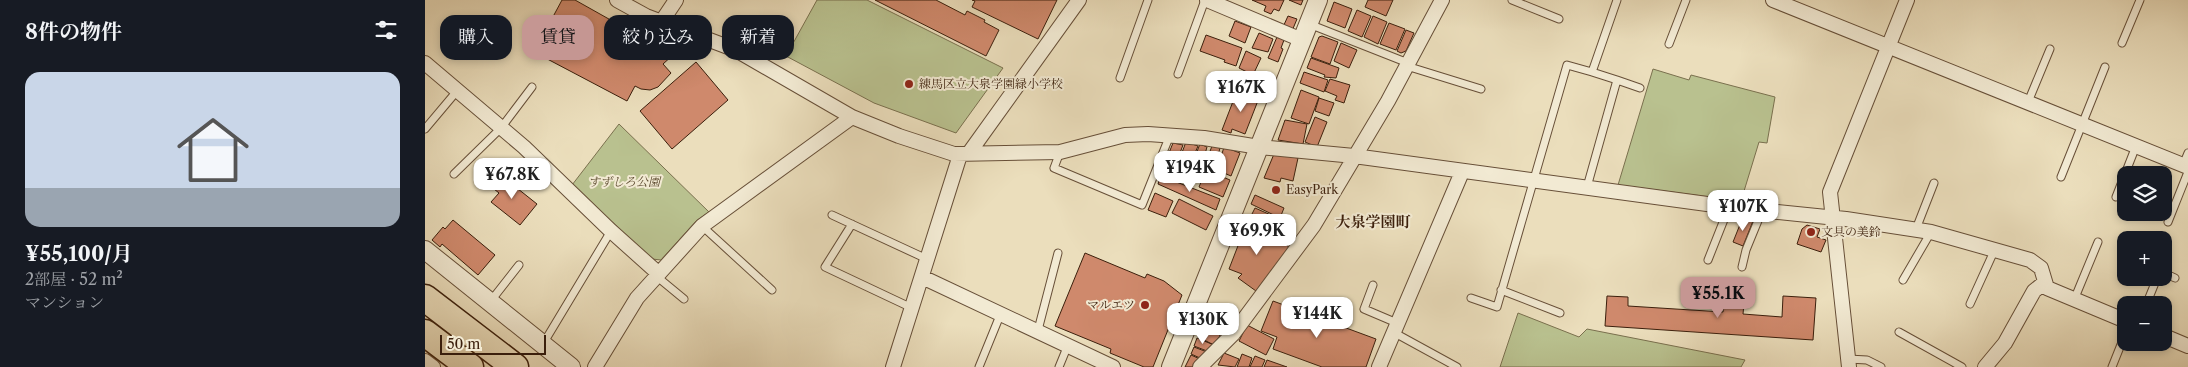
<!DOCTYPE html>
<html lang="ja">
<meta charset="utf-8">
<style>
body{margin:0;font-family:"Libre Caslon Text","Noto Serif JP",serif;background:#242831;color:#f1f3f6;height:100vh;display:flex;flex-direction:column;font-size:19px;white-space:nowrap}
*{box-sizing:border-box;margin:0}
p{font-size:16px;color:#9ea1a6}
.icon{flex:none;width:28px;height:28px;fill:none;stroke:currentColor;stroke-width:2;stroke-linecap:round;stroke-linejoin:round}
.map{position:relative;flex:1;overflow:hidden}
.drawer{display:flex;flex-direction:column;background:#171b24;width:425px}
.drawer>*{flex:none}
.guide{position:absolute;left:15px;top:15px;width:475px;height:45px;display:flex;gap:10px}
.controls{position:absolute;left:1692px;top:166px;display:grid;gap:10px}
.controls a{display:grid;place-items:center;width:55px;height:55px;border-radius:10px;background:#171b24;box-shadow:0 2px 8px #0003;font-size:25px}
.scale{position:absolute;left:15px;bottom:12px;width:106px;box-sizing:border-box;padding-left:5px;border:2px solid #3b1f0c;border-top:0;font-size:14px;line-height:18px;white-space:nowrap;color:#3b1f0c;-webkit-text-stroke:4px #f2ead3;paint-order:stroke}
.price{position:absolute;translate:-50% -42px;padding:0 11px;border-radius:10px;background:#fff;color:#222;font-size:16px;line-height:32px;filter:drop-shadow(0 1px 2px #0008)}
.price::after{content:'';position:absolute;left:50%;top:30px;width:15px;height:11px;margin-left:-8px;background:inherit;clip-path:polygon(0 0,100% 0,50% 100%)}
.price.active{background:#c59692;color:#111}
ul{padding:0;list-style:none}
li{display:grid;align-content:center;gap:10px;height:265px;padding:0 25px}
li+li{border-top:1px solid #363941}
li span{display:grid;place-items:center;height:155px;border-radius:15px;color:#555}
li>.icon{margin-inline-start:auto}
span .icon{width:90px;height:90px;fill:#fffc;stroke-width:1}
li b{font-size:21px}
h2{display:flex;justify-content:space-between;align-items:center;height:60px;padding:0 25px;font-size:21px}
.tag{padding:0 18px;border-radius:15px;background:#171b24;box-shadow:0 2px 8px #0003;font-size:18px;line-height:45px}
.tag.active{background:#c59692;color:#111}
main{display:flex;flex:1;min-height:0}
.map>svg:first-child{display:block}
</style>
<main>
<section class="drawer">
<h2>8件の物件<svg class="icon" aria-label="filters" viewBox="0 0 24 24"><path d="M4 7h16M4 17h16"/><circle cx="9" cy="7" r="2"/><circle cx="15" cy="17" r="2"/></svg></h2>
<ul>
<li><span style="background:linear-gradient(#c9d6e8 75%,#9aa5b1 0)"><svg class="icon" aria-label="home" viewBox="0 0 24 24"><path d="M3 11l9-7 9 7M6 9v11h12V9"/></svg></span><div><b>¥55,100/月</b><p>2部屋 · 52 m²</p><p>マンション</p></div></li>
</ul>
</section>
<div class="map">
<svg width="1763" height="367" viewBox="0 0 1763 367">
<rect width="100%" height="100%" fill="#ebdebc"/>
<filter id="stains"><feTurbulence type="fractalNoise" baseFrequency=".004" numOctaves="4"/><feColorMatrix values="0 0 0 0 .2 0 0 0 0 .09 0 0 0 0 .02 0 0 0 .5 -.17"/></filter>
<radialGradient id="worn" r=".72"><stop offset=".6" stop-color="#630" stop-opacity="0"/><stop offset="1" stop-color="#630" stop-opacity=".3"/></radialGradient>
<path fill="#b9c18f" stroke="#7a704e" d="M392,0H442L578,68L531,133L449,103L361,56Z
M1228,69L1264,80L1266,75L1350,97L1342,143L1334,142L1316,201L1193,185Z
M194,124L284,212L271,221L236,260L227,259L147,185Z
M1093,313L1154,337L1162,329L1320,360L1316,367H1075Z"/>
<path fill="#cf896c" stroke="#3b1f0c" d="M137,0H150L248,55L238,64L246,73L233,87L225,90L216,89L210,86L202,101L109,52Z
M450,0H511L540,15L542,11L560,20L559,22L574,30L561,56Z
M547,0H632L613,39L547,7L550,1Z
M827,0H859L854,11L849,9L846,14L839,11L841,6Z
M864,0H878L876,5Z
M943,0H968L961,16L940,7Z
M909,2L927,9L920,28L902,21Z
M932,10L946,16L937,37L923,31Z
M863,16L872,19L867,31L858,27Z
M948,16L962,22L953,44L939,37Z
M810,21L826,27L820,43L804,36Z
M964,23L980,29L971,50L955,44Z
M981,30L989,33L981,51L976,53L972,51Z
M834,33L848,39L843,52L827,48Z
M781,35L817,48L811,66L799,62L800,60L775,51Z
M897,36L913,42L905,64L886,57L894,37Z
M852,37L859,40L856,48L858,49L853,62L843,58Z
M916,43L932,50L924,68L909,61Z
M821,51L836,58L828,75L814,68Z
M886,58L914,68L911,78L899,77L900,75L882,68Z
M271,62L303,100L247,149L215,111Z
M879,72L903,80L899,92L875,83Z
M905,79L925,85L919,103L910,100L912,96L900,91Z
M876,90L894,97L884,124L866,118Z
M812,91L834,98L820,134L807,129L806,133L797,130Z
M894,98L909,103L904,116L890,111Z
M890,117L902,122L892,147L880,142Z
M860,120L882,124L878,144L853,140Z
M761,142L773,146L765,165L761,163L755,179L748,176Z
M748,143L758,145L747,174L737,170Z
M775,144L782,147L780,154L783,155L777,168L767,164Z
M787,146L795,148L789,170L779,167Z
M799,147L815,153L806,176L792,170Z
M849,154L873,158L868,181L856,178L855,182L839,178Z
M762,165L772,169L767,184L758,181Z
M781,170L805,180L798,197L774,187Z
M73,173L112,204L95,225L66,202L74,193L64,185Z
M736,176L795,199L791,210L733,184Z
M730,193L748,201L741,217L723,210Z
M830,195L859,208L855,218L826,204Z
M754,199L788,216L781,230L747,213Z
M830,208L855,219L850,230L825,218Z
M1318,217L1328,221L1318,246L1308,242Z
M28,220L70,255L53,275L17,244L15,247L7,240L18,227L20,229Z
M821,225L846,234L864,247L831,291L813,278L817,274L804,269Z
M1382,225L1395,229L1392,237L1401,240L1396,252L1372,244L1377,229Z
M660,253L720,278L722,274L739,281L757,295L728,367H719L685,353L686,349L630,326Z
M1182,296L1203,297V306L1298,312L1299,302L1319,303L1318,314L1357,317L1358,296L1391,298L1388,340L1180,326Z
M848,301L951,339L941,367H897L848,349L852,337L836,331Z
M785,309L809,322L804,331L781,318Z
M780,320L795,327L793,332L795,336L789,345L773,337Z
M822,325L849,339L841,355L814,341Z
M772,338L789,345L782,351L769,346Z
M769,347L782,352L775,358L766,354Z
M799,353L814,359L810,367L793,365Z
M817,354L827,358L824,367H812Z
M766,355L775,359L767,367H760Z
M830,356L840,360L837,367H825Z
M842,360L862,367H839Z"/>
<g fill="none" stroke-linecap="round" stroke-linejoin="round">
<defs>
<path id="service" d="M1087,0L1134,19
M884,24L978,61L988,68L1056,89
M1697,43L1715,0
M1244,44L1261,0
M753,74L780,0
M695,78L723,0
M1192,80L1215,88
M1603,102L1625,49
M0,129L32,91
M635,152L629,168L717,205L745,135
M1758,165L1763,153
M29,174L76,128L107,87
M1636,177L1680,67
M1162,187L1192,80L1167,72L1192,0
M1691,197L1711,146
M407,215L502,259
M1743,222L1763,172
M427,224L400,267L487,308
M277,226L347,290
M1491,229L1509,183
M1283,260L1304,207
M1317,267L1321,250L1337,211
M1739,273L1750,278
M234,274L236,280L259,299
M1478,280L1506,232
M948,285L939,309L972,323
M1076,290L1135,313
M1046,298L1072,307L1142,65L1167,72
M1649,300L1673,242
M65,302L94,265
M1545,304L1570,249
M1721,305L1732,278
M613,330L633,253
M968,332L1032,367
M1474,332L1537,367
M118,344L186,231
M1423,359L1442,360L1456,367
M554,367L576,313
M634,367L643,345
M1687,367L1701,332"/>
<path id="minor" d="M192,0L221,16L311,50L427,117L474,136L529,154L635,152L700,135L723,134L779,138L834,147L929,156L1304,207L1421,219L1506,232L1605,260L1616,268L1622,288L1701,321
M782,0L877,40
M1348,0L1763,167
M237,21L251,0
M0,63L99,147L186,231L234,274
M544,153L654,0
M497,277L688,367
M1739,336L1763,346
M0,361L8,367
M170,367L212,298L277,226L427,117
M468,367L535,155
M775,367L808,334L889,225L963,101L1017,0
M954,367L1037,172
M1424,367L1405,192L1482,0
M1560,367L1580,343L1609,291L1619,283"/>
<path id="tertiary" d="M0,250L146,367
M746,367L893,0"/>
<path id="motorway" d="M0,298L90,367
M0,333L45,367"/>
</defs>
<use href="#service" stroke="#674f38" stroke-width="9"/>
<use href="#minor" stroke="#674f38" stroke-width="16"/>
<use href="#tertiary" stroke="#674f38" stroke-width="20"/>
<use href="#motorway" stroke="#3b1f0c" stroke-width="29"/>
<use href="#service" stroke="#f2ead3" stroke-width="7"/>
<use href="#minor" stroke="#f2ead3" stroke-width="14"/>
<use href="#tertiary" stroke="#f2ead3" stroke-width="18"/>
<use href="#motorway" stroke="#ebdebc" stroke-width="26"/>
</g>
<g fill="#8f2418" stroke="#f2ead3" stroke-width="2">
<circle cx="484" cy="84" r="5"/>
<circle cx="851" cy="190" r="5"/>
<circle cx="1386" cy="232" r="5"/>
<circle cx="720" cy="305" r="5"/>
</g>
<g text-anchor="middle" stroke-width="4" stroke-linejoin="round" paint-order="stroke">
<g font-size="12" fill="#3b1f0c" stroke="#f2ead3" text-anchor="start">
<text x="494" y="88">練馬区立大泉学園緑小学校</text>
<text x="861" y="194">EasyPark</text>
<text x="1396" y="236">文具の美鈴</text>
<text x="710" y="309" text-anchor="end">マルエツ</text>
</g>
<g font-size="12" font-style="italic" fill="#5a482d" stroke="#f2ead3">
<text x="199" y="186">すずしろ公園</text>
</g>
<g font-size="15" font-weight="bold" fill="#3b1f0c" stroke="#f2ead3">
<text x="948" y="227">大泉学園町</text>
</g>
</g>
<rect width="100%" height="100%" filter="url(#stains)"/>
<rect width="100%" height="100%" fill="url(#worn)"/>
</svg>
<div class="controls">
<a><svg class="icon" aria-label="layers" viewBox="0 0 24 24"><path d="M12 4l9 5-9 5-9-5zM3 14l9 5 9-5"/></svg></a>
<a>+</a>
<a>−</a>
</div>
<div class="scale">50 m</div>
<b class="price" style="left:816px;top:113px">¥167K</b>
<b class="price" style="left:765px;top:193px">¥194K</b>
<b class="price" style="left:87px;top:200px">¥67.8K</b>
<b class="price" style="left:1318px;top:232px">¥107K</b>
<b class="price" style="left:832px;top:256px">¥69.9K</b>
<b class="price active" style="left:1293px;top:319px">¥55.1K</b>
<b class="price" style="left:892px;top:339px">¥144K</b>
<b class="price" style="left:778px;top:345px">¥130K</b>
<div class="guide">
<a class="tag">購入</a>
<a class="tag active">賃貸</a>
<a class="tag">絞り込み</a>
<a class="tag">新着</a>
</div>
</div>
</main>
